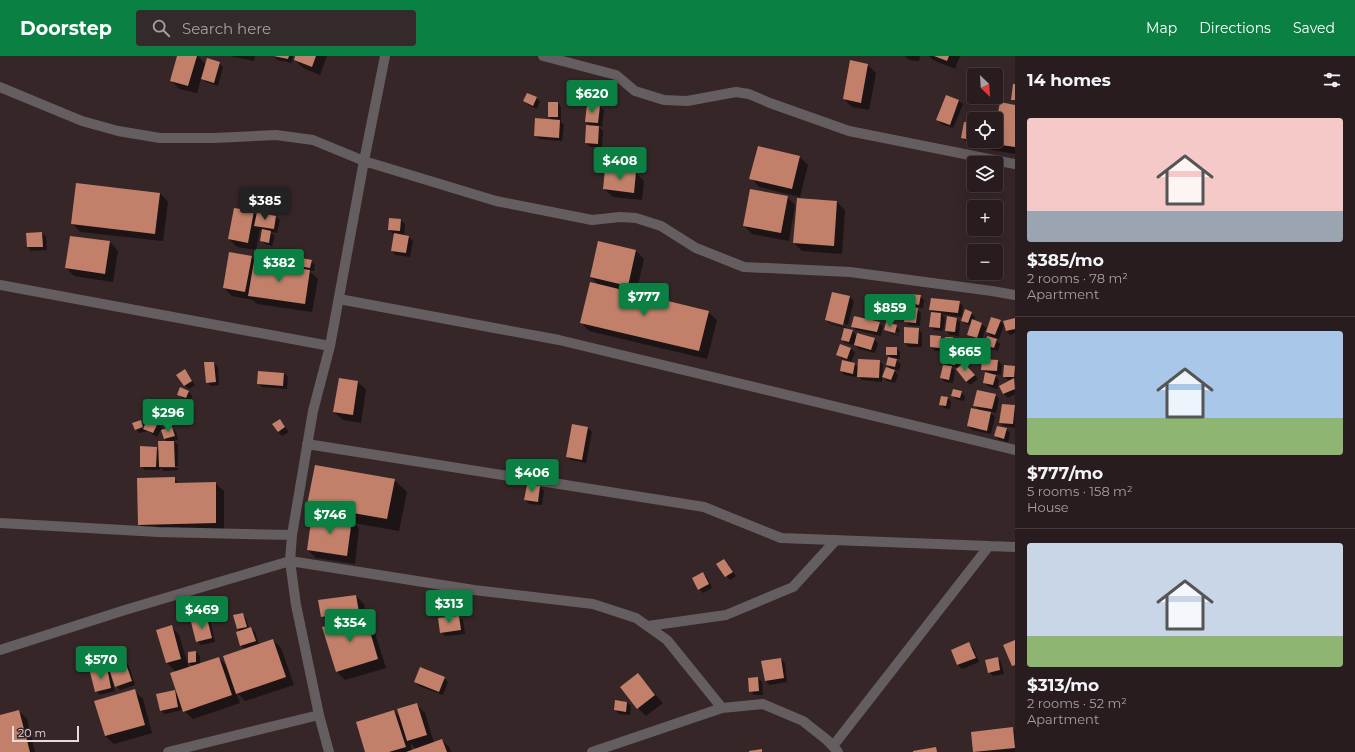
<!DOCTYPE html>
<meta charset="utf-8">
<style>
body{margin:0;font-family:Montserrat,sans-serif;background:#34292b;color:#f1f3f6;height:100vh;display:flex;flex-direction:column;font-size:15px;white-space:nowrap}
*{box-sizing:border-box;margin:0}
p{font-size:13px;color:#a5a1a4}
.icon{flex:none;width:22px;height:22px;fill:none;stroke:currentColor;stroke-width:2;stroke-linecap:round;stroke-linejoin:round}
.map{position:relative;flex:1;overflow:hidden}
.panel{display:flex;flex-direction:column;background:#281c1e;width:340px}
.panel>*{flex:none}
.needle{width:26px;rotate:155deg}
.tools{position:absolute;left:967px;top:12px;display:grid;gap:8px}
.tools a{display:grid;place-items:center;width:36px;height:36px;border-radius:4px;background:#281c1e;box-shadow:0 4px 16px #0002,0 0 0 1px #443a3c;font-size:20px}
.scale{position:absolute;left:12px;bottom:10px;width:67px;box-sizing:border-box;padding-left:4px;border:2px solid #e7dcdd;border-top:0;font-size:11px;line-height:14px;white-space:nowrap;color:#e7dcdd;-webkit-text-stroke:3px #362628;paint-order:stroke}
.price{position:absolute;translate:-50% -34px;padding:0 9px;border-radius:4px;background:#0b8043;color:#fff;font-size:13px;line-height:26px;filter:drop-shadow(0 1px 2px #0008)}
.price::after{content:'';position:absolute;left:50%;top:24px;width:12px;height:9px;margin-left:-6px;background:inherit;clip-path:polygon(0 0,100% 0,50% 100%)}
.price.selected{background:#222;color:#fff}
ul{padding:0;list-style:none}
li{display:grid;align-content:center;gap:8px;height:212px;padding:0 12px}
li+li{border-top:1px solid #443a3c}
li span{display:grid;place-items:center;height:124px;border-radius:4px;color:#555}
li>.icon{margin-inline-start:auto}
span .icon{width:72px;height:72px;fill:#fffc;stroke-width:1}
li b{font-size:17px}
h2{display:flex;justify-content:space-between;align-items:center;height:48px;padding:0 12px;font-size:17px}
header{display:flex;align-items:center;gap:24px;box-sizing:border-box;height:56px;padding:0 20px;background:#0b8043;color:#fff}
header strong{font-size:19px}
nav{display:flex;gap:22px;margin-inline-start:auto;font-size:14px}
.search{width:280px;height:36px;background:#34292b;display:flex;align-items:center;gap:10px;box-sizing:border-box;padding:0 14px;border-radius:4px;color:#a5a1a4;font-size:15px}
main{display:flex;flex:1;min-height:0}
.map>svg:first-child{display:block}
</style>
<header>
<strong>Doorstep</strong>
<div class="search"><svg class="icon" aria-label="search" viewBox="0 0 24 24"><circle cx="10" cy="10" r="6"/><path d="M15 15l6 6"/></svg>Search here</div>
<nav><a>Map</a><a>Directions</a><a>Saved</a></nav>
</header>
<main>
<div class="map">
<svg width="1015" height="696" viewBox="0 0 1015 696">
<rect width="100%" height="100%" fill="#362628"/>
<path fill="#0007" fill-rule="evenodd" d="M178,0H198L206,9L219,7L223,11L218,30L206,26L201,22L197,37L179,33L171,24Z
M230,0H255L254,5Z
M273,0H293L292,7L277,4Z
M296,0H327L320,19L303,12L295,4Z
M905,0H920L919,5L909,4Z
M929,0H960L955,13L933,4Z
M868,9L876,17L869,54L852,51L844,43Z
M536,42L540,45L537,53L528,49L525,45Z
M959,45L963,48L953,72L941,68L938,64Z
M558,47L561,51V66L564,69L562,85L539,83L535,79L552,64L549,61Z
M1015,50V98L971,90L962,82L974,68V85H996V63H982L999,58Z
M600,51L604,54L602,71L598,70L603,75L602,91H590L586,87L591,70L586,66Z
M759,91L800,101L808,109L800,141L759,131L751,122Z
M636,117L644,125L642,144L613,141L604,133Z
M160,137L168,146L163,185L80,176L72,167Z
M787,141L795,149L789,185L752,178L744,170Z
M837,146L845,154L842,198L802,195L794,187Z
M253,156L257,160H276L280,164L277,177L270,176L275,180L272,190L265,188L261,184L263,174H260L256,194L237,191L229,183Z
M390,163L401,164L405,168L404,180L409,181L413,185L410,201L396,199L392,195L395,178H393L389,174Z
M42,177L46,181L47,194L31,195L28,191L27,178Z
M70,181L110,186L118,195L113,226L74,220L66,212Z
M599,186L636,195L644,203L636,238L708,256L717,264L707,303L589,275L581,266L600,230L591,221Z
M230,197L252,201L258,207L274,209L270,204L311,205L315,209L314,215H309L318,223L312,256L257,248L253,244L232,240L224,232Z
M833,237L850,241L854,245L848,269L830,265V267L847,271L846,274L852,275L857,280L874,283L878,287L875,297L859,293L854,287L853,289L846,287L842,284L845,272L830,268L826,264Z
M920,240L924,244L923,252L910,250L906,246Z
M959,246L963,250L962,261L941,258L945,262L943,275L934,274L931,271L934,258L930,254Z
M917,253L921,257L920,270L909,269L905,265Z
M971,257L975,261L974,265L982,268L986,272L981,286L972,282L968,278L971,270L966,268L962,265Z
M956,262L960,266L959,280L950,279L946,275Z
M1015,264V277L1010,279L1007,275Z
M1000,265L1004,269L999,283L991,280L987,276Z
M879,267L883,270L881,280L856,274L852,270Z
M896,270L900,274L899,277L888,274V276L899,279V280L889,277L885,273Z
M918,273L922,277V291H909L905,287Z
M940,281L945,286L952,282L956,286V297H949L944,292V295H935L931,291Z
M996,284L1000,288L998,295L990,293L986,289Z
M841,289L851,293L855,297L851,306L841,302L837,298Z
M896,292L900,296V303H895L901,308L899,315L893,313L898,319L895,327L887,325L884,321L893,314L887,309L892,303L887,299Z
M956,302L960,306L958,312L951,310L955,315L953,327L945,326L941,322L950,311L945,306Z
M983,304L998,305L1002,309L1001,319L994,318L999,324L997,333L988,330L984,327L986,317L982,313Z
M879,305L883,309L882,326L862,324L857,319L856,321L845,319L841,315L854,308L859,312Z
M214,307L218,311L219,329L211,330L207,326Z
M1014,311L1015,338L1008,342L1004,338L1000,330L1012,324H1008L1004,320Z
M968,312L978,323L970,329L966,325Z
M184,314L195,329L189,333L185,330Z
M284,317L288,321L287,333L262,331L258,327Z
M340,323L358,326L366,334L361,367L343,364L334,356Z
M189,336L192,340L190,346L182,342L178,338Z
M961,336L965,340L964,345L956,343L952,339Z
M995,339L999,343L996,357L989,355L995,361L991,378L972,374L968,370L980,355L974,349Z
M948,342L951,346L950,353L944,352L940,348Z
M1015,350V372L1004,370L1000,367Z
M149,364L158,368L162,372L157,381L147,375L139,377L136,373L141,366L146,370Z
M280,364L289,376L282,380L278,376Z
M573,369L588,372L592,376L586,407L571,404L567,401Z
M172,372L176,376L178,384L173,385L178,389V410H162V412H178V414L164,415L160,411V414H145L141,410L156,392L159,394L168,386L165,383Z
M1006,373L1010,377L1008,386L999,384L995,380Z
M174,422L179,428L215,427L224,435V475L147,476L139,468Z
M394,424L407,436L399,475L354,467L359,472L355,508L316,502L308,494L320,460L308,449Z
M540,431L544,435L542,449L529,448L525,444Z
M728,508L736,520L730,524L718,509Z
M703,517L707,521L712,532L703,537L699,533Z
M356,540L364,548L366,562L372,568L386,612L345,624L337,616L323,572L331,570L322,560L319,545Z
M242,558L246,562L249,573L251,572L255,576L259,588L273,584L281,592L294,629L245,645L236,636L240,647L193,663L184,655L180,646L182,654L165,658L161,655L174,635L179,640L176,616L167,607L157,574L171,570L179,579L189,612L193,611L189,606L196,596L200,600V608L219,602L228,611L245,593L241,590L237,577L241,576L238,573L234,560Z
M459,561L463,564L465,578L445,580L441,576Z
M207,563L211,567L215,586L201,589L197,585Z
M969,588L973,592L979,606L962,613L958,609L952,594Z
M98,593L102,597L107,611H105L112,618L125,606L129,610L135,629L120,634L116,630L113,620L111,621L115,635L100,639L96,635L98,614L94,610Z
M997,602L1001,606L1004,618L993,620L989,616Z
M781,603L785,607L787,626L769,629L766,625Z
M637,618L663,647L646,660L638,652Z
M444,622L448,626L443,639L419,630L415,626Z
M758,622L762,626L763,639H754L750,635Z
M134,635L143,643L152,677L114,688L105,680Z
M616,645L627,646L631,650L630,659L619,658L615,654Z
M417,649L425,657L434,687L442,684L450,692L451,696H366L394,655L400,661ZM410,687L416,693L412,695Z
M19,655L27,663L35,696H0V660Z
M1013,672L1015,675V696H974L972,677Z"/>
<path fill="#c2806a" d="M177,0H197L188,30L170,25Z
M273,0H289L288,3Z
M295,0H316L312,11L294,4Z
M934,0H949L947,5Z
M207,2L220,6L214,27L201,23Z
M850,4L868,8L861,47L843,43Z
M1013,28H1015V44H1011Z
M527,37L537,41L533,50L523,45Z
M946,39L959,44L950,69L936,64Z
M548,46H558V61H548Z
M1000,46L1015,49V91L981,86L996,85V63H981L983,55L998,57Z
M587,48L600,50L598,67L585,66Z
M535,62L560,64L559,82L534,80Z
M964,66L974,67V85L961,82Z
M586,69L599,70L598,88L585,87Z
M758,90L800,100L792,133L749,123Z
M605,113L636,116L634,137L603,133Z
M76,127L160,137L155,178L71,168Z
M750,133L788,140L781,177L743,170Z
M797,142L837,145L834,190L793,187Z
M234,152L254,155L248,187L228,183Z
M257,156L276,160L274,173L254,170Z
M389,162L401,163L400,175L388,174Z
M262,173L271,175L269,187L260,185Z
M42,176L43,191H27L26,177Z
M394,177L409,180L406,197L391,195Z
M70,180L110,185L105,218L65,212Z
M598,185L636,194L628,230L590,221Z
M229,196L252,200L245,236L223,232Z
M270,196L312,204L310,212L268,205Z
M254,205L310,214L305,248L248,240Z
M590,226L709,255L699,295L580,267Z
M832,236L850,240L843,269L825,264Z
M907,238L921,239L919,249L905,246Z
M931,242L960,245L958,257L929,254Z
M905,251L918,252L916,267L904,266Z
M965,253L972,256L968,267L961,265Z
M931,256L941,257L940,272L929,271Z
M854,260L880,266L877,276L851,271Z
M947,260L957,262L955,276L945,275Z
M991,261L1001,264L995,279L986,276Z
M1015,262V273L1006,275L1003,265Z
M972,263L982,267L977,282L967,279Z
M886,266L897,269L895,277L884,274Z
M904,271L919,272L918,288L904,287Z
M844,272L853,274L849,286L841,284Z
M857,277L875,282L871,294L854,289Z
M930,279L941,280L940,292L930,291Z
M987,280L997,283L994,292L985,289Z
M945,281H953L952,293H944Z
M840,288L851,292L847,303L836,299Z
M886,291H897V299H886Z
M946,299L956,301L955,309L944,307Z
M888,301L897,303L895,311L886,309Z
M858,303L880,304L879,322L857,321Z
M982,303L998,304L997,315L981,314Z
M842,304L855,307L853,318L840,315Z
M204,306H214L216,326L206,327Z
M964,307L975,319L966,326L956,313Z
M943,309L952,310L949,324L940,322Z
M1004,309L1015,310L1014,321H1003Z
M886,311L895,314L891,324L882,321Z
M185,313L192,325L184,330L176,319Z
M258,315L284,317L283,330L257,328Z
M985,316L996,319L993,329L983,327Z
M339,322L358,325L353,359L333,356Z
M1014,322L1015,333L1003,338L999,330Z
M180,331L189,335L186,342L177,339Z
M953,333L962,335L960,342L951,340Z
M977,334L996,338L992,353L973,350Z
M941,340L948,341L946,350L939,349Z
M1002,348L1015,349L1013,368L999,367Z
M971,352L991,356L987,375L967,370Z
M148,362L158,367L153,377L143,373Z
M280,363L285,371L278,376L272,368Z
M141,364L143,371L135,374L132,367Z
M572,368L588,371L582,404L566,401Z
M997,370L1007,372L1004,383L994,380Z
M172,371L175,380L164,383L161,374Z
M158,385H174L175,411H159Z
M140,390L157,391L156,411H140Z
M315,409L395,423L387,463L307,449Z
M175,421V427L216,426V467L138,469L137,422Z
M527,429L540,430L538,446L524,444Z
M312,458L352,463L347,500L307,494Z
M724,503L733,516L725,521L716,508Z
M703,516L709,528L698,534L692,522Z
M356,539L359,556L321,561L318,544Z
M243,557L247,571L237,573L233,559Z
M365,558L378,603L336,616L322,571Z
M459,560L461,574L440,577L438,562Z
M207,562L212,582L196,586L191,566Z
M172,569L181,603L166,607L156,574Z
M251,571L256,585L240,590L236,576Z
M273,583L286,621L236,638L223,600Z
M1015,584V609L1012,610L1003,589Z
M969,586L976,602L957,609L951,594Z
M98,592L104,607L93,611L88,596Z
M196,595V606L188,607V596Z
M219,601L232,639L183,656L170,617Z
M998,601L1000,614L988,617L985,604Z
M781,602L784,622L765,625L761,605Z
M125,605L132,625L115,631L108,610Z
M107,611L111,632L95,636L90,616Z
M420,611L445,621L439,636L414,626Z
M638,617L655,639L637,653L620,631Z
M758,621L759,635L749,636L748,622Z
M135,633L145,669L105,680L94,645Z
M175,634L178,651L160,655L156,638Z
M615,644L627,646L626,656L614,654Z
M417,647L427,679L407,685L397,653Z
M19,654L30,696H0V659Z
M394,654L406,691L389,696H365L356,666Z
M1013,671L1015,692L973,696L971,676Z
M442,683L447,696H406Z
M936,691L937,696H913V695Z
M762,693V696H749V695Z"/>
<g fill="none" stroke-linecap="round" stroke-linejoin="round">
<path stroke="#655e61" stroke-width="10" d="M543,0L616,19L635,35L664,44L687,45L736,36L749,38L770,47L849,75L1015,108
M0,31L82,65L118,75L160,82H214L276,79L313,84L364,105L496,145L592,164L620,161L636,162L661,170L696,192L744,211L850,216L992,235L1015,239
M0,229L330,290
M339,243L559,284L1015,394
M307,388L704,451L781,482L1015,491
M0,467L158,476L292,479
M648,570L726,559L793,531L836,484
M0,594L125,554L290,505L474,534L593,548L636,562L667,584L722,652
M833,690L989,490
M168,696L319,659
M329,696L319,659L296,549L290,505L292,479L313,355L330,290L364,105L385,0
M592,696L722,652L763,648L803,665L827,684L838,696"/>
</g>
</svg>
<div class="tools">
<a><svg class="needle" viewBox="-14 -14 28 28"><path d="M0-13l5 13h-10z" fill="#e53935"/><path d="M0 13l5-13h-10z" fill="#a5a1a4"/></svg></a>
<a><svg class="icon" aria-label="locate" viewBox="0 0 24 24"><circle cx="12" cy="12" r="6"/><path d="M12 2v4M12 18v4M2 12h4M18 12h4"/></svg></a>
<a><svg class="icon" aria-label="layers" viewBox="0 0 24 24"><path d="M12 4l9 5-9 5-9-5zM3 14l9 5 9-5"/></svg></a>
<a>+</a>
<a>−</a>
</div>
<div class="scale">20 m</div>
<b class="price" style="left:592px;top:58px">$620</b>
<b class="price" style="left:620px;top:125px">$408</b>
<b class="price selected" style="left:265px;top:165px">$385</b>
<b class="price" style="left:279px;top:227px">$382</b>
<b class="price" style="left:644px;top:261px">$777</b>
<b class="price" style="left:890px;top:272px">$859</b>
<b class="price" style="left:965px;top:316px">$665</b>
<b class="price" style="left:168px;top:377px">$296</b>
<b class="price" style="left:532px;top:437px">$406</b>
<b class="price" style="left:330px;top:479px">$746</b>
<b class="price" style="left:449px;top:568px">$313</b>
<b class="price" style="left:202px;top:574px">$469</b>
<b class="price" style="left:350px;top:587px">$354</b>
<b class="price" style="left:101px;top:624px">$570</b>
</div>
<section class="panel">
<h2>14 homes<svg class="icon" aria-label="filters" viewBox="0 0 24 24"><path d="M4 7h16M4 17h16"/><circle cx="9" cy="7" r="2"/><circle cx="15" cy="17" r="2"/></svg></h2>
<ul>
<li><span style="background:linear-gradient(#f6c9c9 75%,#9aa5b1 0)"><svg class="icon" aria-label="home" viewBox="0 0 24 24"><path d="M3 11l9-7 9 7M6 9v11h12V9"/></svg></span><div><b>$385/mo</b><p>2 rooms · 78 m²</p><p>Apartment</p></div></li>
<li><span style="background:linear-gradient(#a9c7e8 70%,#8fb573 0)"><svg class="icon" aria-label="home" viewBox="0 0 24 24"><path d="M3 11l9-7 9 7M6 9v11h12V9"/></svg></span><div><b>$777/mo</b><p>5 rooms · 158 m²</p><p>House</p></div></li>
<li><span style="background:linear-gradient(#c9d6e8 75%,#8fb573 0)"><svg class="icon" aria-label="home" viewBox="0 0 24 24"><path d="M3 11l9-7 9 7M6 9v11h12V9"/></svg></span><div><b>$313/mo</b><p>2 rooms · 52 m²</p><p>Apartment</p></div></li>
</ul>
</section>
</main>
